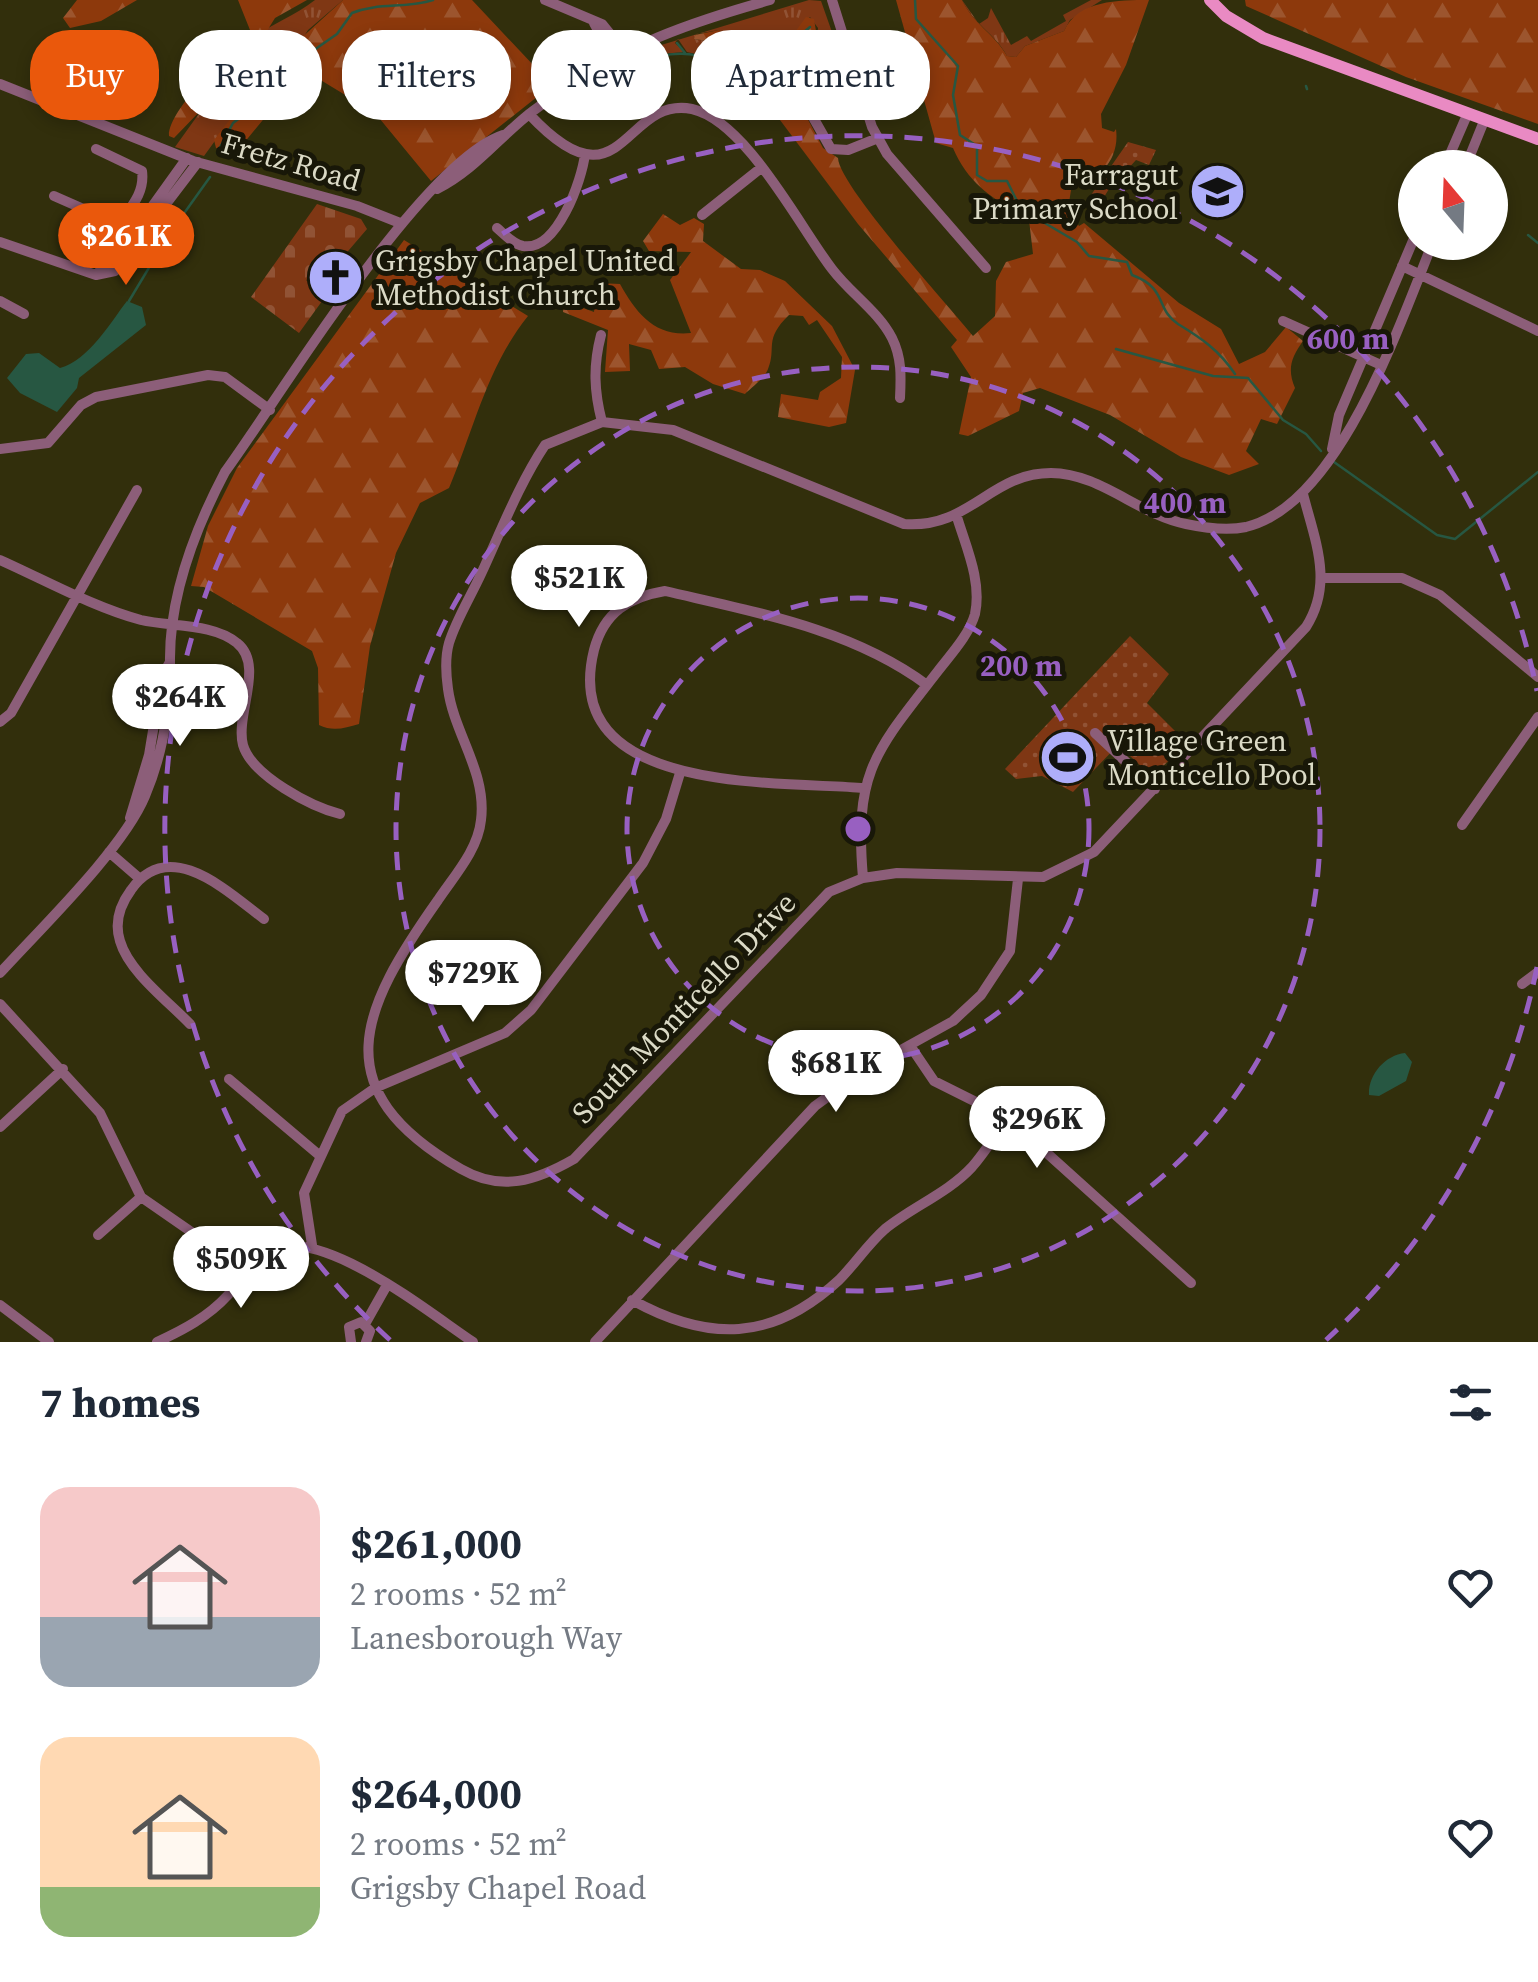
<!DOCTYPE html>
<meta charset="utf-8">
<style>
body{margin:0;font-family:"Source Serif 4",serif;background:#f2f2f3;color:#1f2937;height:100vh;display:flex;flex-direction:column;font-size:38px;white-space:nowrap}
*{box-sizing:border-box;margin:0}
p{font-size:32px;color:#747a83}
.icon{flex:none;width:55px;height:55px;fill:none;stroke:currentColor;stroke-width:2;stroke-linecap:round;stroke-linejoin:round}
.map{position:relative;height:1342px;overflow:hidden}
.drawer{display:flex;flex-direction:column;background:#fff;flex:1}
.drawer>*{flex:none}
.banner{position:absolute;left:30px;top:30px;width:1000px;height:90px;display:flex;gap:20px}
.needle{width:65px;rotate:341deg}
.fabs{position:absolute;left:1398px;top:150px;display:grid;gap:20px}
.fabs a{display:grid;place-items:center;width:110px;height:110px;border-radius:50%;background:#fff;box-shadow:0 5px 15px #0003;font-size:50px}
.price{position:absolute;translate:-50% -85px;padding:0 22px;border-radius:35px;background:#fff;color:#222;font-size:32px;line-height:65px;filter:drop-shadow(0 2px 5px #0008)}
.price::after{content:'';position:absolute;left:50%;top:60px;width:30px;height:22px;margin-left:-15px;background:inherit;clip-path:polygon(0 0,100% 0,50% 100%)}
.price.on{background:#ea580c;color:#fff}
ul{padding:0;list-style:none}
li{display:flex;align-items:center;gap:30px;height:250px;padding:0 40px}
li span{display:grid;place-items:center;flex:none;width:280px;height:200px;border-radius:30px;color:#555}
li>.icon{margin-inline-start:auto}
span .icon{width:120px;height:120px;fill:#fffc;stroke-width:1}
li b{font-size:42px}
h2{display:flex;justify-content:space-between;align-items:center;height:120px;padding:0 40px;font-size:42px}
.pill{padding:0 35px;border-radius:40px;background:#fff;box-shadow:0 5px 15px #0003;font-size:35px;line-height:90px}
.pill.on{background:#ea580c;color:#fff}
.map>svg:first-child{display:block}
</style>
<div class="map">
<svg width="1538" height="1342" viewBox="0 0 1538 1342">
<defs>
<pattern id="grass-tufts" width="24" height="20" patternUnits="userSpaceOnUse" patternTransform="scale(2.5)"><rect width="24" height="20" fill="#7f3714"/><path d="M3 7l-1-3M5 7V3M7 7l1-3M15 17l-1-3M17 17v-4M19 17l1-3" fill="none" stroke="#915335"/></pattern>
<pattern id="forest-firs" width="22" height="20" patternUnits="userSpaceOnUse" patternTransform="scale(2.5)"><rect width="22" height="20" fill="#8d390c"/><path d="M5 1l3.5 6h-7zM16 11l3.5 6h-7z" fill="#9c552e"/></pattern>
<pattern id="cemetery-stones" width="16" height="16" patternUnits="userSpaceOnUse" patternTransform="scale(2.5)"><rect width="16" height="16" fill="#7f3714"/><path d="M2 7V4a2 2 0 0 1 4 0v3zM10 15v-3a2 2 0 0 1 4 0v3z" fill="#915335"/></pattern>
<pattern id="park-dots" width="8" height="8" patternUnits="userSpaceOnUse" patternTransform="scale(2.5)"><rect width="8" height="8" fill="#7f3714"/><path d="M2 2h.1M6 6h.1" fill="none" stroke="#915335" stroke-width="1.8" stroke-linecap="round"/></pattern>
</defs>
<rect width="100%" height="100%" fill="#322f0c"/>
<path fill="url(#grass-tufts)" d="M315,0H343L308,30L272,87L238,109L204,156L175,147L203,108L195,101L208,86L215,92L241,62L233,55C255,29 287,22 315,0Z
M809,0L821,1L833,35L817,40L818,28L810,17L793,35L745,57L719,30L696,34L694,39L715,42L724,60L687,52L678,39L675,43L684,52L661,54L658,46Z
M962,0L979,24L988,18L991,8L1011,45L1027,36L1031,41L1066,21L1063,15L1091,0H1102L1070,20L1064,31L1025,46L1016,57L1007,56C995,33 973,24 962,0Z"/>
<path fill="url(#forest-firs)" d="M77,0H137L101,21L70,28L63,18Z
M238,0H307L275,18L257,47L246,39L233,55L242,63L216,92L208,86L196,100L203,108L174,138L169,136C168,109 231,52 250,30Z
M343,0H472L552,85L431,181L375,113L304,70L239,149L231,154L216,148L214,140L238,109L272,87L298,41Z
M896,0H962C973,24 994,33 1007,56L1016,57L1025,46L1064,31C1078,0 1119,0 1149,0L1126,65L1101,114L1102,128L1114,132L1116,129C1120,160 1099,180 1071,190L1068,209L1079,226L1084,223L1179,303L1221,329L1239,364L1265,352L1286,327L1303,341C1291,358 1287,369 1295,388L1277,424L1261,419L1246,451L1259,464L1229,475L1181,457L1110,415L1040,388L1023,393L1019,411L968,436L959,434L971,377L951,347L957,340L858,224L777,116L742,80L733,87L712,73V60L725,63L716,42L694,39L695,35L719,30L745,57L793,35L806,17L814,19L817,37C785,50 779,70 784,100L798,116L804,112L823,148L838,158C839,186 949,306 973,336L995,316L996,281L1006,262L1033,254L1029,220C996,200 969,186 953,148L936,143Z
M1245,0H1538V124L1406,77L1246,6Z
M663,214L680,225L694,218L704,224L703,241L741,269L760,270L785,281L832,326L855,370L846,423L829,427L778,417L781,394L818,400L820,392L841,378L842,357L817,320L809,325L803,316L789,315C763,340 777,347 768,369C765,378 751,388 745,394L713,384L685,367L659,369L651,350L629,344L630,371L605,372L608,330L563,312L564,301L594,312L597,283L620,284C636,313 655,337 691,333L670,280L691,252L649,251L643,241Z
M404,240L528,316C487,367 474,429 449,488L420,503L396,553L370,646L359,724C345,728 333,732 319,725L318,668L312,651L204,587L191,586L208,526L237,468Z"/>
<path fill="url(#cemetery-stones)" d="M317,204L361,219L367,229L331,271L334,274L328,281L317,273L306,280L325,297L299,333L251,297Z"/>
<path fill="url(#park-dots)" d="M1128,142L1156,150L1149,165L1136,160L1126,171L1121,169L1095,212L1084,205Z
M1130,636L1169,674L1147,703L1186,742L1153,777L1118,745L1073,792L1042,776L1016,779L1005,769Z"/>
<path fill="#275742" d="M127,301L142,307L146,325L79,378L77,388L57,412L20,393L7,378L26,354L39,353L60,368C89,360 110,323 127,301Z
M1073,745L1081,753L1064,772L1048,758L1053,753L1060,758Z
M1405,1053L1412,1062L1406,1081L1379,1096L1369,1095C1368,1075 1385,1055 1405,1053Z"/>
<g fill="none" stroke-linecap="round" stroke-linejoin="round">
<path stroke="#275742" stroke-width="2.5" d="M915,0L916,19L958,66L953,95L960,135L977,146V175L987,181H1007L1021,209L1077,242L1089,256L1127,262L1132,275C1168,288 1155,309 1178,324C1201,338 1219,350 1235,374
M677,43L685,53
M643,64C670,48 694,54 723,61
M764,66L810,27
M1306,86L1307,89
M217,153L233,123L268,97L291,66L337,34L352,13C379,2 405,9 433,0
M170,233L210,177
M1528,235L1538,243
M129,301L159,251
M1116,349L1213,376L1248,378L1283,420L1306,434L1321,451
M1334,462L1437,535L1455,539L1538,472"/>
<path stroke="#8c5e79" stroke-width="10" d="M545,0L602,24L623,50
M832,0L872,127L887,154L986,268
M594,23L612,56
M788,73L831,149L848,150L878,138
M0,84L193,161L357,206L400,223
M529,114C623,215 623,95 692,109C746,121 799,226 832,269C850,293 878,311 892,338C902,358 901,377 900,398
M96,149L142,171C145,193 131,207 119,224
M1444,168L1467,115
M1465,168L1484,121
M437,189C475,170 500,136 533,111C614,50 673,27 770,0
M54,196L138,233
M702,215L761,168
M497,228C504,234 513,244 523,246C557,252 582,180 585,154
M0,242L96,275L115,271L198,162
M1402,266L1538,331
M97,274L126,243L187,158
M0,301L24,314
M1283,321L1381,365
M601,335C593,366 594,391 602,422
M0,449L48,443L81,405L96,397L208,375L225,377L270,410
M1332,449L1339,415L1415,236
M1303,494C1315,541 1334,583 1306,627L1094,852L1043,877L897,873L863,878L829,892L574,1159C536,1181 501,1192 461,1169C322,1089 361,1009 438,900C454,876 478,850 481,820C487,772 454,734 448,689C446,675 445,657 449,643C456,620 471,596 481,574C501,531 519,484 545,445L602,422L673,430L904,524C970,529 990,473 1051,473C1100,473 1139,515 1186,524C1205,528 1227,531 1246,527C1339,505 1400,323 1433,242
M0,560C45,580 93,607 141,620C171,627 213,623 237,643C265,665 235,715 243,745C252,776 312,807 340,814
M1324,578H1402L1440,595L1538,677
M0,722L11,713L137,490
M1095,733L1155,789
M864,788C777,781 558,795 594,650C604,612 629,597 665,591C755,612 852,629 927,685
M130,818L149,755L162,676L170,662
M1462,825L1538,717
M109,852L139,878
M863,878C854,771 875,752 938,671C951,654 969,635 975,614C982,581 966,547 957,517
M0,973C41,928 123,849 145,796C163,754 170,707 170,662C169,596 195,529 225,472C281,395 422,162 503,135
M1522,984L1538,972
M0,1004L100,1113L141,1197L245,1269
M190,1024C168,1001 129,972 120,941C114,922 120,905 131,890C169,835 228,892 264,919
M911,1047L934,1081L1008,1118L1191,1283
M229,1079L319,1155
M0,1127L63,1069
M98,1235L141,1197
M312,1245L304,1193L342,1111L375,1088L505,1033L531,1010L643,863L666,819L680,773
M632,1300C708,1342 772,1342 839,1280C855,1264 868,1244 885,1229C912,1207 948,1193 972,1167C985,1152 996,1134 1008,1118
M0,1305L49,1342
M365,1324L387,1285
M157,1342C183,1330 208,1317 228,1295C240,1282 247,1266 262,1254C312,1217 429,1313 473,1342
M351,1342L349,1327L361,1322L370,1331L366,1342
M595,1342L815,1106L863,1071L953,1021L981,995L1010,951L1018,879"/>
<path stroke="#e98ac3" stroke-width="12" d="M1210,0L1226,16L1263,38L1538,139"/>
</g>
<g fill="none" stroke="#9860c1" stroke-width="5" stroke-dasharray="18 12">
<circle cx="858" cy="829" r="231"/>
<circle cx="858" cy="829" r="462"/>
<path d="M1537 967A693 693 0 0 1 1326 1340M390 1340A693 693 0 1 1 1537 691"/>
</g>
<defs>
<symbol id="school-disc" viewBox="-11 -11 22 22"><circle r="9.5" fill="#aeaefa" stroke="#181708"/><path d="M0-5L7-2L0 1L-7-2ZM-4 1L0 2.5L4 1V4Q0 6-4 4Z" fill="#111"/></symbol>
<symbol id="church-disc" viewBox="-11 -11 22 22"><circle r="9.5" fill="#aeaefa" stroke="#181708"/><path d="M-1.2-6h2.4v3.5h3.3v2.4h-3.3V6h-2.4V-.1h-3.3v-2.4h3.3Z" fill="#111"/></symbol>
<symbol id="stadium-disc" viewBox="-11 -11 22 22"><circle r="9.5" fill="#aeaefa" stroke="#181708"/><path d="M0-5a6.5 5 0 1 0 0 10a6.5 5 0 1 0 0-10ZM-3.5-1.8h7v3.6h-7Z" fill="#111"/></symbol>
</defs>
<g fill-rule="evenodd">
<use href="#school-disc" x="1186" y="160" width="63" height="63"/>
<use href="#church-disc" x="304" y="246" width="63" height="63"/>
<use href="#stadium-disc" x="1036" y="726" width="63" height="63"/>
</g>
<g text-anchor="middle" stroke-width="10" stroke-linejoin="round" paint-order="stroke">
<g font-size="30" fill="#dbdac6" stroke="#181708">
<text transform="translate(291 162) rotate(16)" y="10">Fretz Road</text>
<text transform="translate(684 1008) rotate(-46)" y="10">South Monticello Drive</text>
</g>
<g font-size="30" fill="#dbdac6" stroke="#181708" text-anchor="start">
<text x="1178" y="185" text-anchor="end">Farragut<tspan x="1178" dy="34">Primary School</tspan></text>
<text x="375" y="271">Grigsby Chapel United<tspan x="375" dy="34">Methodist Church</tspan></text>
<text x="1107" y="751">Village Green<tspan x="1107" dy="34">Monticello Pool</tspan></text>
</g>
</g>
<circle cx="858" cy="829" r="15" fill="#9860c1" stroke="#181708" stroke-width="5"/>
<g font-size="30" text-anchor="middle" font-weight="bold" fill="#9860c1" stroke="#181708" stroke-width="10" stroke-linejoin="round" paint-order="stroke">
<text x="1348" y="349">600 m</text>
<text x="1185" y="513">400 m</text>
<text x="1021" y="676">200 m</text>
</g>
</svg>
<div class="fabs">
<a><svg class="needle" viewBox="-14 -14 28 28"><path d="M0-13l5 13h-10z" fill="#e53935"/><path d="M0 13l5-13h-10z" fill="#747a83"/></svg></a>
</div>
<b class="price on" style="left:126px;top:288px">$261K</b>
<b class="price" style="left:579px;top:630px">$521K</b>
<b class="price" style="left:180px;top:749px">$264K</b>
<b class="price" style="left:473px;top:1025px">$729K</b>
<b class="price" style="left:836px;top:1115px">$681K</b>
<b class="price" style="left:1037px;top:1171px">$296K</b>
<b class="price" style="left:241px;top:1311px">$509K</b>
<div class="banner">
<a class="pill on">Buy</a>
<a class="pill">Rent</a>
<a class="pill">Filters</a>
<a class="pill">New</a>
<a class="pill">Apartment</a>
</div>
</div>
<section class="drawer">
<h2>7 homes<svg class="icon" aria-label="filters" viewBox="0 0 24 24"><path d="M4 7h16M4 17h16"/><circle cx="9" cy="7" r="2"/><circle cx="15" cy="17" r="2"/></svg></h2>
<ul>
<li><span style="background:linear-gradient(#f6c9c9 65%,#9aa5b1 0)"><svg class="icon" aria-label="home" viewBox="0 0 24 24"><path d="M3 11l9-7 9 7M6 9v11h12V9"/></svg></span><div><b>$261,000</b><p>2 rooms · 52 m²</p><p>Lanesborough Way</p></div><svg class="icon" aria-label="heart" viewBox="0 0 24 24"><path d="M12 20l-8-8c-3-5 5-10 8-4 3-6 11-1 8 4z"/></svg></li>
<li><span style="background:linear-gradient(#ffd9b3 75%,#8fb573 0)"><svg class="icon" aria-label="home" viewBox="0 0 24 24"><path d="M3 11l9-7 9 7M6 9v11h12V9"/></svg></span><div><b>$264,000</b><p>2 rooms · 52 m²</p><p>Grigsby Chapel Road</p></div><svg class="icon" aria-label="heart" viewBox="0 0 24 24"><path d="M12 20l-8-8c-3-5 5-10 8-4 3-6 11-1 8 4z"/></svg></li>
</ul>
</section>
